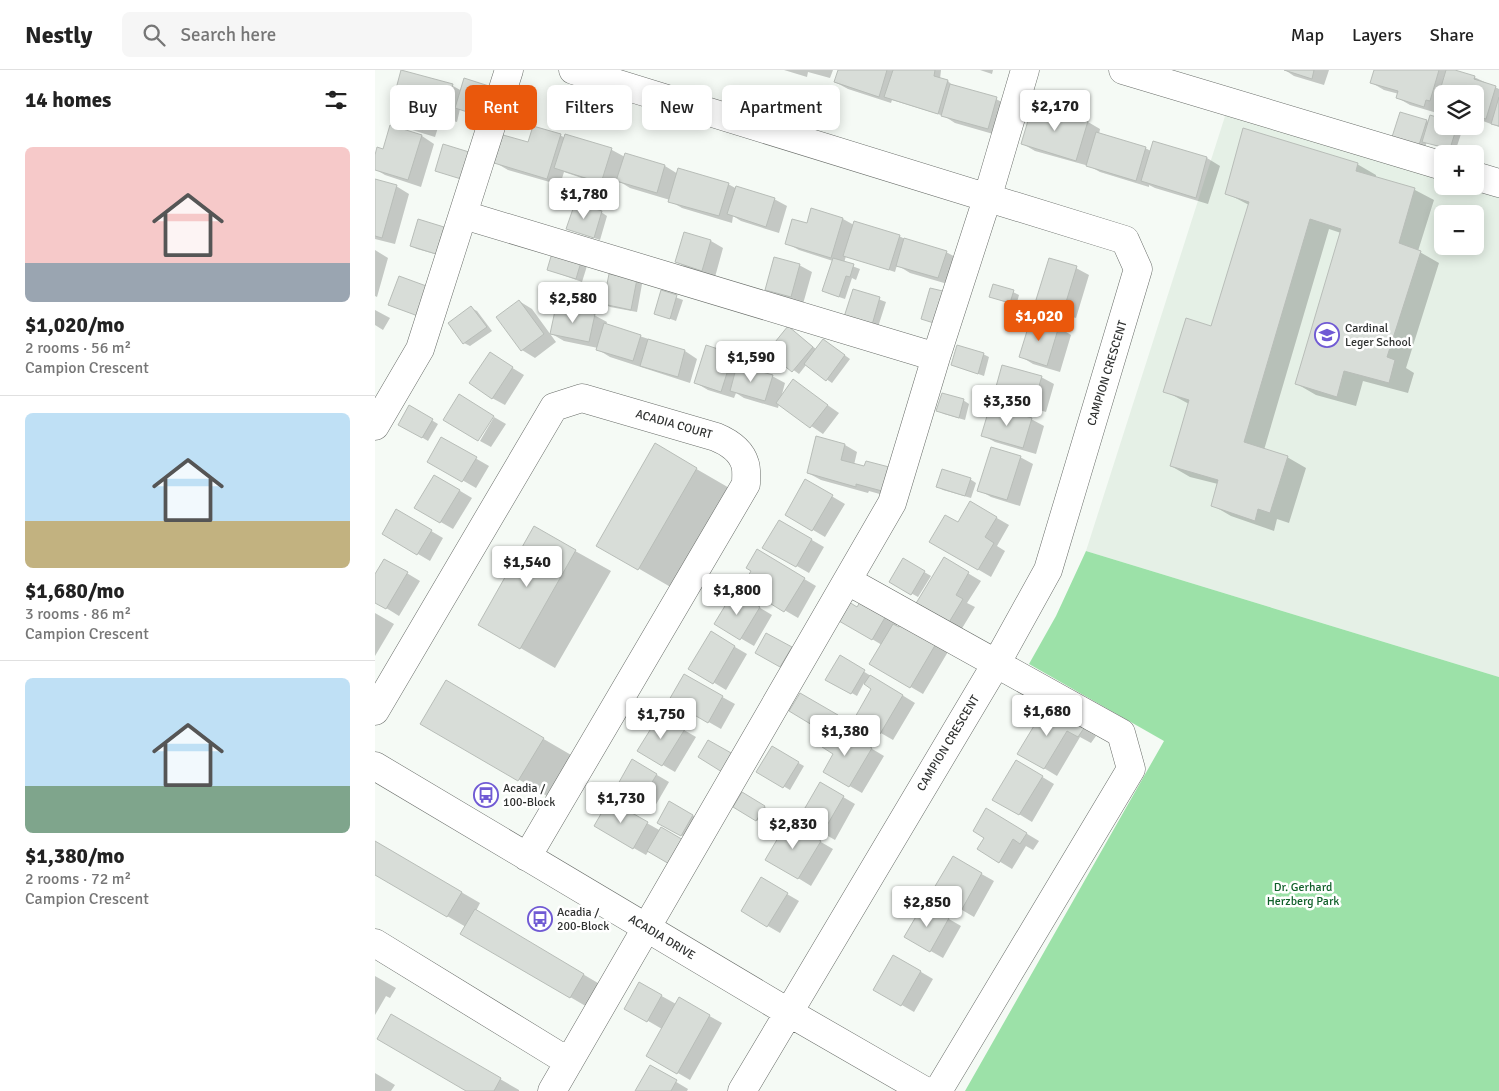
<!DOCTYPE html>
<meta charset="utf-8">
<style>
body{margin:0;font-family:Signika,sans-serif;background:#f6f6f6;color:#222;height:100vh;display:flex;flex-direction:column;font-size:19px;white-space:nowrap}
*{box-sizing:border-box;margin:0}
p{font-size:16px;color:#767676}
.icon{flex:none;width:28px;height:28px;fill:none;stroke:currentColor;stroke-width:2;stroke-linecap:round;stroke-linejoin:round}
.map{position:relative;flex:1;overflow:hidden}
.panel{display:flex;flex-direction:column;background:#fff;width:375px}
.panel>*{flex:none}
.top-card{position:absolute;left:15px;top:15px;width:475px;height:45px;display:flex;gap:10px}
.controls{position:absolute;left:1059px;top:15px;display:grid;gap:10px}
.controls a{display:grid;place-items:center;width:50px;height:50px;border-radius:8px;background:#fff;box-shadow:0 2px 12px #0003;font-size:25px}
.price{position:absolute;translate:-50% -42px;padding:0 11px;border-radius:5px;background:#fff;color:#222;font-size:16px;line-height:32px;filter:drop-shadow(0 1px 2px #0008)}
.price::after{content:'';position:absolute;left:50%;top:30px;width:15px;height:11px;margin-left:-8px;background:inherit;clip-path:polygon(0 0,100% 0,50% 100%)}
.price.on{background:#ea580c;color:#fff}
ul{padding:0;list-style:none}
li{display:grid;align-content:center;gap:10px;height:265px;padding:0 25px}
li+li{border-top:1px solid #e0e0e0}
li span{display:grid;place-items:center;height:155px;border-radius:8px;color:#555}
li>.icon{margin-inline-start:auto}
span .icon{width:90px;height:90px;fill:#fffc;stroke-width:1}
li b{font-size:21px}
h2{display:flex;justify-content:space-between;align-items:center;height:60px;padding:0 25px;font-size:21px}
.chip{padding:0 18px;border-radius:8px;background:#fff;box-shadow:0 2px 12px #0003;font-size:18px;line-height:45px}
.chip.on{background:#ea580c;color:#fff}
header{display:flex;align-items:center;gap:30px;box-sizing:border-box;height:70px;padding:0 25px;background:#fff;border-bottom:1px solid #e0e0e0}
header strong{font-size:24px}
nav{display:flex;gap:28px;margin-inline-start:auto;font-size:18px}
.search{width:350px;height:45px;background:#f6f6f6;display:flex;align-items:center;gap:12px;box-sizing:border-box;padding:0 18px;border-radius:8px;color:#767676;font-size:19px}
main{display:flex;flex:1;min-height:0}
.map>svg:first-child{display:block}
</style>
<header>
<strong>Nestly</strong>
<div class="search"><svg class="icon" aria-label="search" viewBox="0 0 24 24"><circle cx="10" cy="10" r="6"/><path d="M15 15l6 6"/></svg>Search here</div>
<nav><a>Map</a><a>Layers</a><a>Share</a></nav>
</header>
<main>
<section class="panel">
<h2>14 homes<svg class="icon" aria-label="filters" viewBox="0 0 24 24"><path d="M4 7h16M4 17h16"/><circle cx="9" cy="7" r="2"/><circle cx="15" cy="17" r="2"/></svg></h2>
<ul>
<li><span style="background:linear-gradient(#f6c9c9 75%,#9aa5b1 0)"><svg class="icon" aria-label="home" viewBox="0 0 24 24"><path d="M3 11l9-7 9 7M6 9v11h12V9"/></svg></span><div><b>$1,020/mo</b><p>2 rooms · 56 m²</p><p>Campion Crescent</p></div></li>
<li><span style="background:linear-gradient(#bfe0f5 70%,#c2b280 0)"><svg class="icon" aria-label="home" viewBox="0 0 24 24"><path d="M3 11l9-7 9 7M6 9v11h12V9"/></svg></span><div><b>$1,680/mo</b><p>3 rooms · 86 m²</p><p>Campion Crescent</p></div></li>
<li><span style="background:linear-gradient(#bfe0f5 70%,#7fa58c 0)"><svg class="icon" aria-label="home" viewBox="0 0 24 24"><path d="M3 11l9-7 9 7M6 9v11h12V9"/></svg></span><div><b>$1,380/mo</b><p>2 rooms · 72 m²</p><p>Campion Crescent</p></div></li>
</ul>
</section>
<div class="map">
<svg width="1124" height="1021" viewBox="0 0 1124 1021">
<rect width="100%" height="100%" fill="#f5faf5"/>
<path fill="#e5f0e6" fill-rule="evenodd" d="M852,40L1067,105L1068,116H1100L1124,123V607L711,481ZM1068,144H1100V176H1068Z"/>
<path fill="#9ce1a8" d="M711,481L1124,607V1021H590L789,671L654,594L681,546Z"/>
<path fill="#0003" d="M409,0H458L455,8L433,2L432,7Z
M464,0H566L565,9L573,11L578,16L621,29L634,36L625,66L580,53L569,46L517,30L516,33L473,19L460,12Z
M605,0H618L617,4Z
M910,0H954L949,15L919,6Z
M1001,0H1078L1099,7L1124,19V57L1100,48V24H1068V36H1064L1062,43L1035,35L1023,28L1024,24L1009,20L997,13Z
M27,1L78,16L87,21L85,39L82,52L66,48L60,67L34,59L21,52L27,34L19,29Z
M1051,51L1068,56H1085L1088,58L1080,82L1052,72L1050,77L1025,70Z
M713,52L725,59L724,64L770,78L776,81L779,73L832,88L845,96L833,134L780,118L774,115V117L725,102L714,96L660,81L648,74Z
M16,57L47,66L59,74L46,117L10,105L0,99V89L9,80Z
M185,65L190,68L191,65L237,80L250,87L290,96L303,104L353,114L362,119L399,129L412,136L404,163L366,151L358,146L357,153L307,138L295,131V130L255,118L242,110L239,119L189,102L185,115L133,100L121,93L154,74Z
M982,94L1001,105V108L1040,120L1059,130L1043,181L1064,193L1031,298L1039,303L1033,323L988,311L981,336L941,325L922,314L966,163L954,159L889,380L912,387L931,398L914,453L902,449L899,461L856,446L837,435L843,414L815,407L796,396L814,334L790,321L836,258L874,135L851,123Z
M0,110L21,116L34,124L20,174L0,169Z
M437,140L468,149L479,155L524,166L530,169L571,182L584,189L576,215L535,203L522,195L520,202L471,186L469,193L485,199L481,210L477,208L470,229L455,224L449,221L458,191L424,180L411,173L433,155Z
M226,142L232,146L225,170L193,159Z
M69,158L74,161L67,186L42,179L36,176Z
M310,163L336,171L348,178L340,207L314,199L302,192Z
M0,180L13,188L2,227L0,226Z
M178,185L212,196L207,212L174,200Z
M424,195L437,202L428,234L404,227L391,220Z
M701,198L714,205L701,248L674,240L661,233Z
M262,211L267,214L262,242L235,237L229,234Z
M479,220L511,232L503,257L477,249Z
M287,222L308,230L301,251L280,243Z
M638,222L644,225L641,236L616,227Z
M144,231L157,239L181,272L160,288L147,280L123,247Z
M96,238L102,241L117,261L95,276L89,273Z
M0,240L15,248L8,260L0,255Z
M219,245L232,252L231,255L310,281L322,289L315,313L235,287L222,279L223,278L189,271L177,264Z
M683,257L696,265L685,302L658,294L645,286Z
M414,258L441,279L454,274L475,289L457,313L431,295L424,304L394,282Z
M608,284L614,287L609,306L578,295Z
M358,285L370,292L368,298L397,306L410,313L406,328L418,311L464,343L448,364L404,334L403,338L369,328L361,323L359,328L333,320L321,313Z
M126,291L149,305L130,335L117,328Z
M666,307L679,314L671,342L633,331L620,324Z
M588,330L594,334L590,350L569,344L563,341Z
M35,337L63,354L53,371L25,354Z
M119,347L131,354L116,377L105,371Z
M656,349L669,356L661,384L620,372L607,365Z
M67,369L114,396L101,418L54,391Z
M280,375L356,419L299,519L223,475Z
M470,375L482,382L479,395L519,428L494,421L493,423L446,410L433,403Z
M645,387L658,394L645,436L616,427L604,420Z
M60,406L97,428L78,459L41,438Z
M595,409L601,413L596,428L568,420L563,417Z
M431,411L470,434L450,467L411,444Z
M596,433L634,455L622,476L630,481L616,507L556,472L583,454Z
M22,441L68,468L55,491L9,464Z
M404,451L449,477L434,503L389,477Z
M159,458L236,501L180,598L104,554Z
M382,481L441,516L423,548L368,516L377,501Z
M569,489L606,511L592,533L600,537L586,560L542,534Z
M10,490L45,511L24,546L0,531V507Z
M529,490L556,506L543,527L516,512Z
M359,522L397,545L379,576L341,554Z
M487,531L524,552L521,557L574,580L548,624L496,594L507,575L465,550L483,539Z
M0,543L19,554L0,586Z
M336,563L372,584L351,620L315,598Z
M392,565L422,581L412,599L382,582Z
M465,587L540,633L518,670L480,648L498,618L489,613L482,626L452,609Z
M309,606L360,634L346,659L295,630Z
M71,612L203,689L179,730L47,653Z
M425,624L468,650L459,664L469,670L472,664L509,686L487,723L450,702L460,684L456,665L415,641Z
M672,637L721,666L716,673L705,667L682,706L644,683Z
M285,646L321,667L300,702L264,681Z
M397,678L429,696L415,720L383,701Z
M258,691L294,712L276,743L240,722Z
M641,691L679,714L657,752L619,729Z
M446,714L480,734L460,770L425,750Z
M367,724L395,740L387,753L360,737Z
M234,732L286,761L271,785L220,756Z
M294,732L324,749L313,769L283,752Z
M612,740L664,771L658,780L651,776L637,799L604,779L611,767Z
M413,753L458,779L436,816L392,789Z
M0,772L105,833L101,841L228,916L214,938L87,864L91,857L0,804Z
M578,788L619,811L599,847L558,823Z
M386,809L424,831L405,863L367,841Z
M550,835L586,856L568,888L531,867Z
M519,886L558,909L539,942L499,919Z
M0,906L21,918L15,928L11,926L0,945Z
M265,914L301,934L304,929L347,953L315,1010L272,985L287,959L251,938Z
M16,946L144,1020V1021H94Z
M276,997L313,1019L312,1021H262Z
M0,1003L20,1015L16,1021H0Z"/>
<path fill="#d8ddd8" stroke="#b8bdb8" d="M26,0L78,14L69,46L53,42L48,60L20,52L26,32L18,30Z
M463,0H512L504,27L459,12Z
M518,0H560L559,6L573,10L563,44L509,27Z
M909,0H939L937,9Z
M999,0H1064L1055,31L1051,30L1049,37L1021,28L1023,21L995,13Z
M1071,0H1080L1100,6L1099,9L1121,16L1111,49L1100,46V24H1068V36L1061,34Z
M89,8L117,17L108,47L80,38Z
M575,14L622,27L613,59L566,46Z
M1124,27V56L1116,54Z
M658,34L713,51L701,91L646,74Z
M1025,42L1052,50L1044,75L1017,67Z
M1055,45L1068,49V56H1082L1075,79L1047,72Z
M15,55L47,65L33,110L0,100V85L2,77L8,79Z
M158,56L186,64L172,109L119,93L128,65L153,72Z
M868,58L983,93L981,101L1040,118L1024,173L1046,181L1012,287L1020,290L1014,313L969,301L962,327L920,314L966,159L935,149L869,372L913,386L895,443L883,439L880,451L836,436L843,410L795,396L814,330L788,322L811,248L836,256L874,132L850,124Z
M721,62L771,77L761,111L711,96Z
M190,64L237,78L226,113L179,98Z
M778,71L832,87L821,128L766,111Z
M68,74L94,82L86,109L60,101Z
M250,83L290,95L282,123L241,111Z
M303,98L354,113L344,146L293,132Z
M0,109L22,115L7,168L0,166Z
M361,116L400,128L391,157L352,144Z
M200,133L227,141L219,168L191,159Z
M436,138L468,148L456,188L410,174L417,149L432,153Z
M43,149L69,157L61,184L35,176Z
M479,151L525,165L514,200L468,186Z
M309,162L336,170L327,201L300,192Z
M529,168L572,181L563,208L521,196Z
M177,183L206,192L201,209L172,200Z
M399,187L425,194L416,227L390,220Z
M458,188L479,194L475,207L471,206L464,227L447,221Z
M674,188L702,196L688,242L660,233Z
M234,204L262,209L256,240L228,234Z
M24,206L54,217L43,246L13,235Z
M618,214L639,220L635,233L614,227Z
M555,218L572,222L562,254L546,249Z
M478,219L505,227L497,255L469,247Z
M286,220L302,225L295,249L279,244Z
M144,230L169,264L146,281L121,247Z
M96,236L112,257L88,274L73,253Z
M181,236L220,244L214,272L175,264Z
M656,248L684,256L672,296L644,287Z
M229,253L266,265L258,291L221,280Z
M413,256L438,277L417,302L392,282Z
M273,269L310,280L303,307L265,296Z
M448,269L470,285L451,311L429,294Z
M331,275L358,284L346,322L319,313Z
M582,275L609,283L603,304L576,295Z
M115,282L138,297L117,329L94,313Z
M362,295L398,305L390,331L355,321Z
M627,295L667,306L658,336L619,324Z
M418,309L453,335L435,358L401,333Z
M567,323L589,329L584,348L561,341Z
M84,324L119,346L103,371L68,350Z
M34,335L58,349L47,368L23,355Z
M615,336L657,348L648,378L606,366Z
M441,366L470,374L466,390L489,396L491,391L514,397L507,421L481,414V417L432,403Z
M66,367L102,387L87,412L52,392Z
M280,373L322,398L263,500L221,476Z
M616,377L646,386L632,430L602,421Z
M567,399L596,408L590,426L561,417Z
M59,405L85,420L65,453L39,438Z
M430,409L458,425L437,461L410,445Z
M595,431L622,447L610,467L619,473L603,500L554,472L570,445L583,452Z
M21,439L57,460L42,485L7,464Z
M404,450L437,469L421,497L387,478Z
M159,456L201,480L145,579L103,555Z
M382,479L430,508L409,542L367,516L376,501L371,498Z
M569,487L594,502L581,525L588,529L573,554L540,535Z
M528,488L550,501L536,525L514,512Z
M9,489L33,502L11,539L0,533V504Z
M359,521L385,537L365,570L339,554Z
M487,529L512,544L497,570L464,551L474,532L482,537Z
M527,551L562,572L535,618L494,594L518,554L524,557Z
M336,561L360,576L338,614L313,599Z
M391,563L417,577L405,597L380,583Z
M465,585L490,600L476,624L450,610Z
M309,604L348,626L333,653L294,630Z
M495,605L528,625L505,664L479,649L496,619L489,614Z
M71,610L169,668L143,711L45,654Z
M425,623L463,645L452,664L414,641Z
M671,636L709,658L703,667L692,661L669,699L642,684Z
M285,644L310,659L287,696L262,681Z
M456,661L468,668L471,663L497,678L474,717L448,702L458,684L447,677Z
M333,670L358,684L347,702L323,687Z
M397,676L424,692L408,718L381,702Z
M257,689L282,704L262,737L238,723Z
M641,690L668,706L644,745L617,730Z
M445,712L469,726L447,764L423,750Z
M367,722L390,736L381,751L358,737Z
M234,730L273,752L258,779L219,756Z
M294,731L318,745L306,766L282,753Z
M611,738L652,763L645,774L638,769L624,793L602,779L609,768L598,761Z
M413,751L446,771L423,809L390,790Z
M286,757L310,771L296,795L272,781Z
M0,771L87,822L72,847L0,805Z
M578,786L607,803L586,841L556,823Z
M386,807L413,823L392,857L366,841Z
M549,833L574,848L555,882L529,867Z
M100,839L209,904L195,928L85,864Z
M518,885L546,901L526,936L498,920Z
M264,912L287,925L272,952L249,939Z
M304,927L335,945L302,1004L271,986Z
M16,944L126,1008L119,1021H91L2,969Z
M275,995L302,1010L296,1021H260Z"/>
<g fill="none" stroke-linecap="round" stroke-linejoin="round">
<defs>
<path id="minor" d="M198,0L750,170L763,199L673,500L621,594L367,1021
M748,0L1068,96
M1100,106L1124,113
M89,145L561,287
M0,356L45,279L134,0
M473,511L746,663L756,699L563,1021
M0,641L179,337L207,328L341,367C353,372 366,380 370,394C372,400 371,408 371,414L152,787
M0,696L413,942L550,1021
M0,873L194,992
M177,1021L517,433L561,287L612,129L650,0"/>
</defs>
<use href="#minor" stroke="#696d69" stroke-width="29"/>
<use href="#minor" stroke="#fff" stroke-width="28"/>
</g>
<defs>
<symbol id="school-ring" viewBox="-11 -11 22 22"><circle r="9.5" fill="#fff" stroke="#705ad4" stroke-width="1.5"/><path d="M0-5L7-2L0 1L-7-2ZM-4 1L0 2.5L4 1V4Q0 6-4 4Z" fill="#705ad4"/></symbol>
<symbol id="bus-ring" viewBox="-11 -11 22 22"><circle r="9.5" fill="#fff" stroke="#705ad4" stroke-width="1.5"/><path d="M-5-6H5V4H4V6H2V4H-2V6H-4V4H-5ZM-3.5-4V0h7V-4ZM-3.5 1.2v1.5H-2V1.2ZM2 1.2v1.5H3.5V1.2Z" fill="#705ad4"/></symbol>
</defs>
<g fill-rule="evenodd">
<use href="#school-ring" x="938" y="251" width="28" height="28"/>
<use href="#bus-ring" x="97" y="711" width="28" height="28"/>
<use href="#bus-ring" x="151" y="835" width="28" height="28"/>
</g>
<g text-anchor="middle" stroke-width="5" stroke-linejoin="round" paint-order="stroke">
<g font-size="12" fill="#303231" stroke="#fff" text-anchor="start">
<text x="970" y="262">Cardinal<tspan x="970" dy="14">Leger School</tspan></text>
<text x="128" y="722">Acadia /<tspan x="128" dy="14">100-Block</tspan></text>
<text x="182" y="846">Acadia /<tspan x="182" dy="14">200-Block</tspan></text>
</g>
<g font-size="12" fill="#303231" stroke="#fff">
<text transform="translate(732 303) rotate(-73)" y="4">CAMPION CRESCENT</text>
<text transform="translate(299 354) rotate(16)" y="4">ACADIA COURT</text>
<text transform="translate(573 673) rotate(-59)" y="4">CAMPION CRESCENT</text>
<text transform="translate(287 867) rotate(31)" y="4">ACADIA DRIVE</text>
</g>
<g font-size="12" fill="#0f5f29" stroke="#fff">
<text x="928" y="821">Dr. Gerhard<tspan x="928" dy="14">Herzberg Park</tspan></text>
</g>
</g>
</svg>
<div class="controls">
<a><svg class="icon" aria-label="layers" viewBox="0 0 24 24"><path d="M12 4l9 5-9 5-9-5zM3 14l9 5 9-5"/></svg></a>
<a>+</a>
<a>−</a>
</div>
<b class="price" style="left:680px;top:62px">$2,170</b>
<b class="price" style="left:209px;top:150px">$1,780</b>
<b class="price" style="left:198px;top:254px">$2,580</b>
<b class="price on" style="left:664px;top:272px">$1,020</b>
<b class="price" style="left:376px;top:313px">$1,590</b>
<b class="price" style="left:632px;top:357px">$3,350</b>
<b class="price" style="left:152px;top:518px">$1,540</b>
<b class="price" style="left:362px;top:546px">$1,800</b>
<b class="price" style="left:672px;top:667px">$1,680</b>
<b class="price" style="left:286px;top:670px">$1,750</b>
<b class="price" style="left:470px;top:687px">$1,380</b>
<b class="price" style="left:246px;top:754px">$1,730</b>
<b class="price" style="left:418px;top:780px">$2,830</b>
<b class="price" style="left:552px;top:858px">$2,850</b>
<div class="top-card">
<a class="chip">Buy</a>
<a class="chip on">Rent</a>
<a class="chip">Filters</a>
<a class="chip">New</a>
<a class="chip">Apartment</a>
</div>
</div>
</main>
